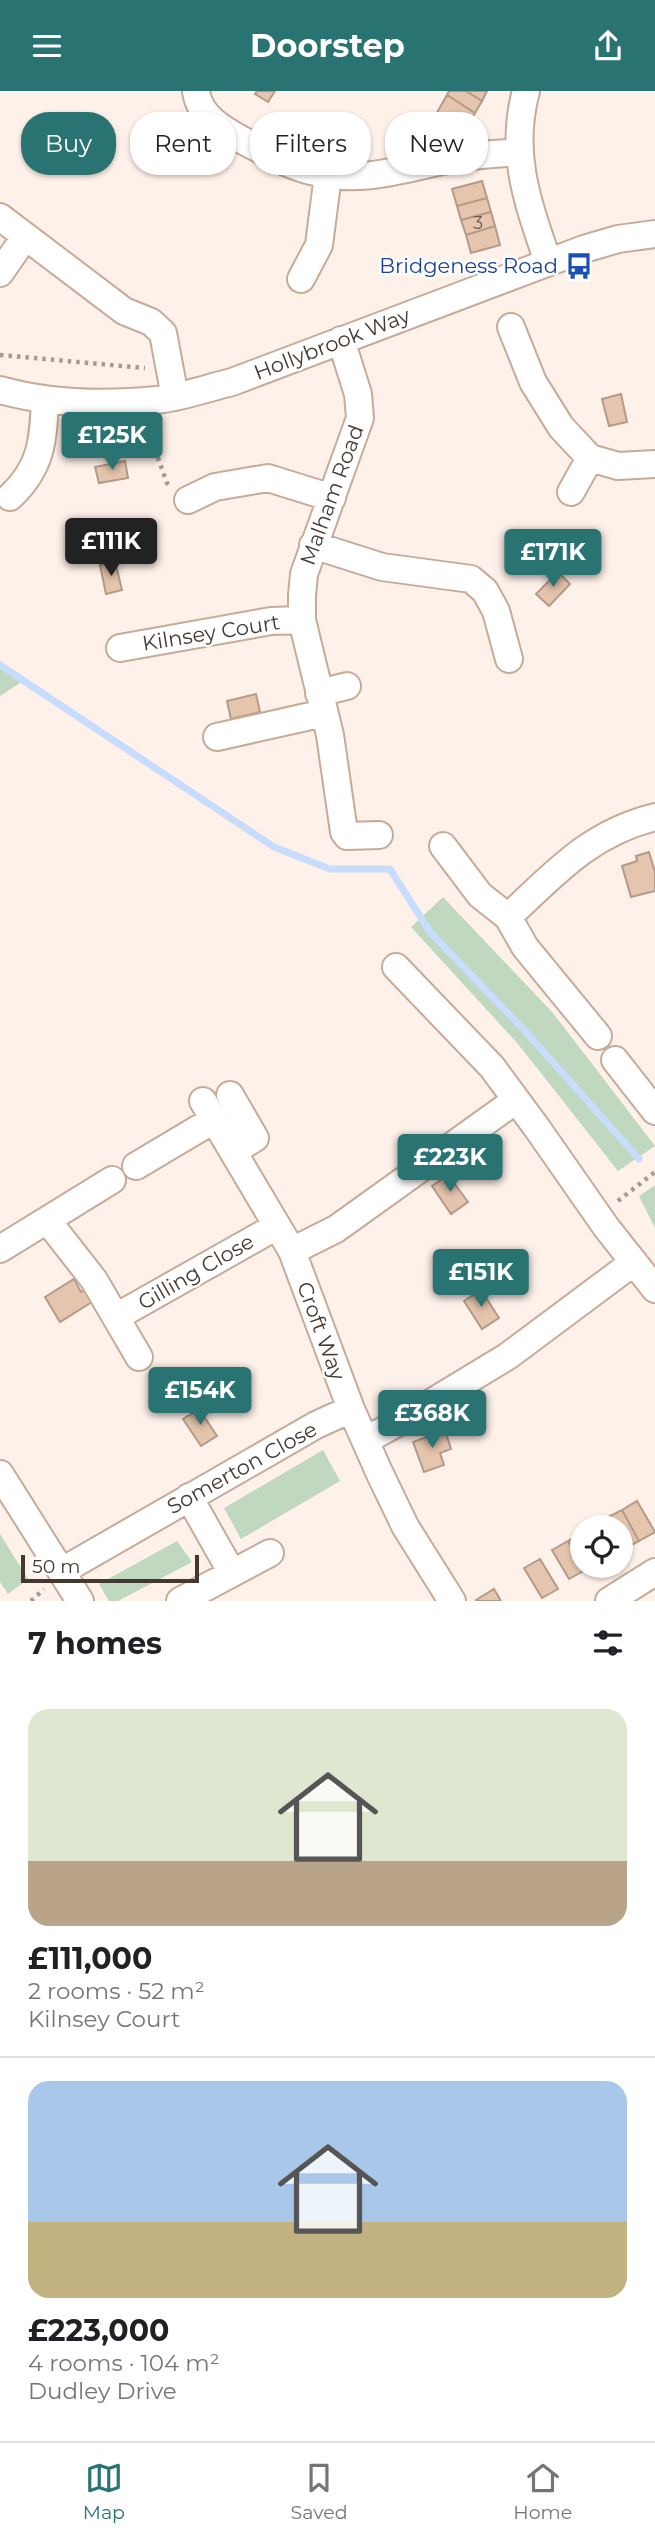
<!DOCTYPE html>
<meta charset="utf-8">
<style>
body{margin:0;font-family:Montserrat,sans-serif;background:#f6f6f6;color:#202124;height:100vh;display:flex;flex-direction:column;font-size:26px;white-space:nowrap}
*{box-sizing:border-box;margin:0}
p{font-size:23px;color:#757577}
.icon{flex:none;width:38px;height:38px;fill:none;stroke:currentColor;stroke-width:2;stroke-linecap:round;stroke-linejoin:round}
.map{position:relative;height:1510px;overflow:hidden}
.side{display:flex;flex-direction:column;background:#fff;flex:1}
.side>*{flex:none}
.banner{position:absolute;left:21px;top:21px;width:614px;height:63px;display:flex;gap:14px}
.controls{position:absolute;left:570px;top:1424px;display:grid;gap:14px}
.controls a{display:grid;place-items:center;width:63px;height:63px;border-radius:50%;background:#fff;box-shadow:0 2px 5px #0004;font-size:35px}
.scale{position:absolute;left:21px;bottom:18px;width:178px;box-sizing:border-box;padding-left:7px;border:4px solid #443931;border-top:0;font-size:19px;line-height:24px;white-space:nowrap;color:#443931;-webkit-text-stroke:5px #fff;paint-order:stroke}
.price{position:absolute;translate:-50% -60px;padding:0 16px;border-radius:7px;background:#297473;color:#fff;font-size:23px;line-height:46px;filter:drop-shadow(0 2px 4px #0008)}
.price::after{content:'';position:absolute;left:50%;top:42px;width:21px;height:16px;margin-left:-10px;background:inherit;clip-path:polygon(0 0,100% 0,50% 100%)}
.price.active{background:#222;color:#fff}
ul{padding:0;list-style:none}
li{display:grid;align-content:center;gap:14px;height:371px;padding:0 28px}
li+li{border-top:2px solid #e0e0e0}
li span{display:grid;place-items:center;height:217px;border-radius:21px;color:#555}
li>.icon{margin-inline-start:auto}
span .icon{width:126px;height:126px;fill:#fffc;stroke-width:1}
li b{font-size:30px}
h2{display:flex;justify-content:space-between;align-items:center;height:84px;padding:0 28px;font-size:30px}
.pill{padding:0 24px;border-radius:28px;background:#fff;box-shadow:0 2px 5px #0004;font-size:24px;line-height:63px}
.pill.active{background:#297473;color:#fff}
header{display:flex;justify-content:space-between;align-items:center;height:91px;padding:0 28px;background:#297473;color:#fff;font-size:32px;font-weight:700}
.tab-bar{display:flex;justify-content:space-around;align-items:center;height:98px;border-top:2px solid #e0e0e0;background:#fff;font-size:19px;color:#757577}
.tab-bar a{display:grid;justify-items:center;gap:4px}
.tab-bar .active{color:#297473}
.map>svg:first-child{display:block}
</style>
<header><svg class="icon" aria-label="menu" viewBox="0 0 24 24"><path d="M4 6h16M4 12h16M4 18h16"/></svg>Doorstep<svg class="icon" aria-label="share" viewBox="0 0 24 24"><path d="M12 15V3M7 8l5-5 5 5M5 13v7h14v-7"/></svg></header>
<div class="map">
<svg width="655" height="1510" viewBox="0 0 655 1510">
<rect width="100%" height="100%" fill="#fdf1e9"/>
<path fill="#c0d8bf" d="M0,570L26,588L0,605Z
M443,806L553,922L655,1055L618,1080L518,953L411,836Z
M655,1094V1137L639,1105Z
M323,1359L340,1390L241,1448L224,1417Z
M0,1443L28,1488L8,1503L0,1491Z
M177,1450L192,1471L118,1510H109L99,1493Z"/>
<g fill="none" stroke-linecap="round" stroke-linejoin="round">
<path stroke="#c8ddfd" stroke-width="7" d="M0,574L274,756L330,778H390L430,841L526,941L639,1068"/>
</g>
<path fill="#e6c5ae" stroke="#b49a87" stroke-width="2" d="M257,0H275L268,11L255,3Z
M449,0H466L482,10L475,22L447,4Z
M466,0H487L482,10Z
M447,4L475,22L464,41L435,25Z
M482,90L487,107L457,115L452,98Z
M487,107L491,121L461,129L457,115Z
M491,121L495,135L466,144L461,129Z
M495,135L500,154L471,162L466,144Z
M621,303L627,331L609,335L602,308Z
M125,370L128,387L99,392L95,376Z
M115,470L122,499L106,503L100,474Z
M558,481L570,493L549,515L536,503Z
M256,603L260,621L231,628L227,610Z
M649,761L655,781V800L631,806L622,775L637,770L636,765Z
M448,1084L468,1111L451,1123L432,1095Z
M74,1188L81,1201L85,1199L92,1211L60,1231L45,1206Z
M481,1199L499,1227L482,1238L464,1210Z
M199,1318L217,1345L201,1355L183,1328Z
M445,1339L451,1358L440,1362L444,1374L424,1381L413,1351Z
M637,1410L655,1441L639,1450L622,1419Z
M622,1419L639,1450L624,1458L621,1454V1437H611L606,1427Z
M583,1441V1475H591L585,1479L568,1450Z
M568,1450L585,1479L569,1488L552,1459Z
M540,1468L558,1498L542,1507L524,1477Z
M494,1498L501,1510H476V1509Z"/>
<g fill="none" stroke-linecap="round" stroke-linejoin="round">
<defs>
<path id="minor" d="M196,0C199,25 222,38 242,49C264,60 286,74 311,80C366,95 411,74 465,66C482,63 500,63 518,61
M526,0C509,63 528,112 548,171
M0,126L124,220L151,231L163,242L175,306
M0,182L25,146
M301,188L319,154L328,84
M511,236L533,291L561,336L590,367L618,375L655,373
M341,249L358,303L360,327L304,483L302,504V529L330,644L344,741L347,745L379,744
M0,299C50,313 106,314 157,309C183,306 207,297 232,291L584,158L618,148L655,143
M571,401L590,367
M10,406C42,376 43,350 45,309
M188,409L215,396L268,387L332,407
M313,454L382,476L471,488L485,500L496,520L509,568
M120,557L271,530L302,529
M319,602L347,595
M217,646L324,622
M443,755L480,804L508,826L525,856L598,945
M508,826C555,782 590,742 655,726
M396,876L492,976L537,1037L606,1136L655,1198
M615,969L655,1020
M230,1004L255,1047L234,1060
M203,1010L292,1160L351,1318L380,1383L405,1435L452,1510
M136,1075L215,1028
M47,1129L94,1189L139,1266
M0,1158L112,1089
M292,1160L336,1138L516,1009
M116,1226L277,1135
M366,1349L399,1331L508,1265L634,1171
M0,1383L80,1510
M189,1406L232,1482
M62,1480L316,1334L351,1318
M180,1510L270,1462
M609,1510L655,1481"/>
</defs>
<use href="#minor" stroke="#c7ab99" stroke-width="30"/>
<path stroke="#a69a92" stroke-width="4.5" stroke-dasharray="3.5 5" stroke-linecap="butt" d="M0,264L145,277
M149,334L150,345L167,392L170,395
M618,1110L655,1081
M31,1510L44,1498"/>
<use href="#minor" stroke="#fff" stroke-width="26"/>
</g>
<defs>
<symbol id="bus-bare" viewBox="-9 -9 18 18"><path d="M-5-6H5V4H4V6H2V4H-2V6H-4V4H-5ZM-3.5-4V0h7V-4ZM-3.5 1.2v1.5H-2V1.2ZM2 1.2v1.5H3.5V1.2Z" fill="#1a4fb4" stroke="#fff" stroke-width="2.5" paint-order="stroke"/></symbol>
</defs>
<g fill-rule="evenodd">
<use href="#bus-bare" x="560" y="156" width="38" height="38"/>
</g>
<g text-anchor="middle" stroke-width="5" stroke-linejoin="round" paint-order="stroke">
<g font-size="18" fill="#6c5c50">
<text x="478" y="138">3</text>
</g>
<g font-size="21" fill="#164399" stroke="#fff" text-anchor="end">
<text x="558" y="182">Bridgeness Road</text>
</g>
<g font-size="21" fill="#443931" stroke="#fff">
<text transform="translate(332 253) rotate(-21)" y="7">Hollybrook Way</text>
<text transform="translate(332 404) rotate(-70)" y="7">Malham Road</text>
<text transform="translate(211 542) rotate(-9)" y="7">Kilnsey Court</text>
<text transform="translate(196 1181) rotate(-30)" y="7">Gilling Close</text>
<text transform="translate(321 1240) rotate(70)" y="7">Croft Way</text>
<text transform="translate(242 1377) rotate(-29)" y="7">Somerton Close</text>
</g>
</g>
</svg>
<div class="controls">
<a><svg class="icon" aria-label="locate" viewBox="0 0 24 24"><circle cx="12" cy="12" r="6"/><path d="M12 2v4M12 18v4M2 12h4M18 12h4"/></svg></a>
</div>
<div class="scale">50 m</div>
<b class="price" style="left:112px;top:381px">£125K</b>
<b class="price active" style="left:111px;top:487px">£111K</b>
<b class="price" style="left:553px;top:498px">£171K</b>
<b class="price" style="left:450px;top:1103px">£223K</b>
<b class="price" style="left:481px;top:1218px">£151K</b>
<b class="price" style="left:200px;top:1336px">£154K</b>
<b class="price" style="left:432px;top:1359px">£368K</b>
<div class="banner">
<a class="pill active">Buy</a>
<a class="pill">Rent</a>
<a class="pill">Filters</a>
<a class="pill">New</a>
</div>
</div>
<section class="side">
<h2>7 homes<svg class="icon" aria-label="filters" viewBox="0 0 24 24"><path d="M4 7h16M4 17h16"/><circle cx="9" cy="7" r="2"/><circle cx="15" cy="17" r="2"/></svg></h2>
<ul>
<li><span style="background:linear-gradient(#dfe7d0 70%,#b9a48a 0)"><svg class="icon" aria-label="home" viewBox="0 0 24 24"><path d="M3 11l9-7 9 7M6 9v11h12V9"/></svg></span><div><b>£111,000</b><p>2 rooms · 52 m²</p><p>Kilnsey Court</p></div></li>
<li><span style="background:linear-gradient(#a9c7e8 65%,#c2b280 0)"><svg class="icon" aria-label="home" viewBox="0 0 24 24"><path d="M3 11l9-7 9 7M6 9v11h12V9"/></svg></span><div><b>£223,000</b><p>4 rooms · 104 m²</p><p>Dudley Drive</p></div></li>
</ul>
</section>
<nav class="tab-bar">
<a class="active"><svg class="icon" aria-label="map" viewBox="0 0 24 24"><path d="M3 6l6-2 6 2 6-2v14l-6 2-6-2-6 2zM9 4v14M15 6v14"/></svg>Map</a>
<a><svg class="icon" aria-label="saved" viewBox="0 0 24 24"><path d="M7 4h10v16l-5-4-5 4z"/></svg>Saved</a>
<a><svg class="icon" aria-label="home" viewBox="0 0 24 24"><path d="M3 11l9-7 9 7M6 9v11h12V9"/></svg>Home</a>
</nav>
